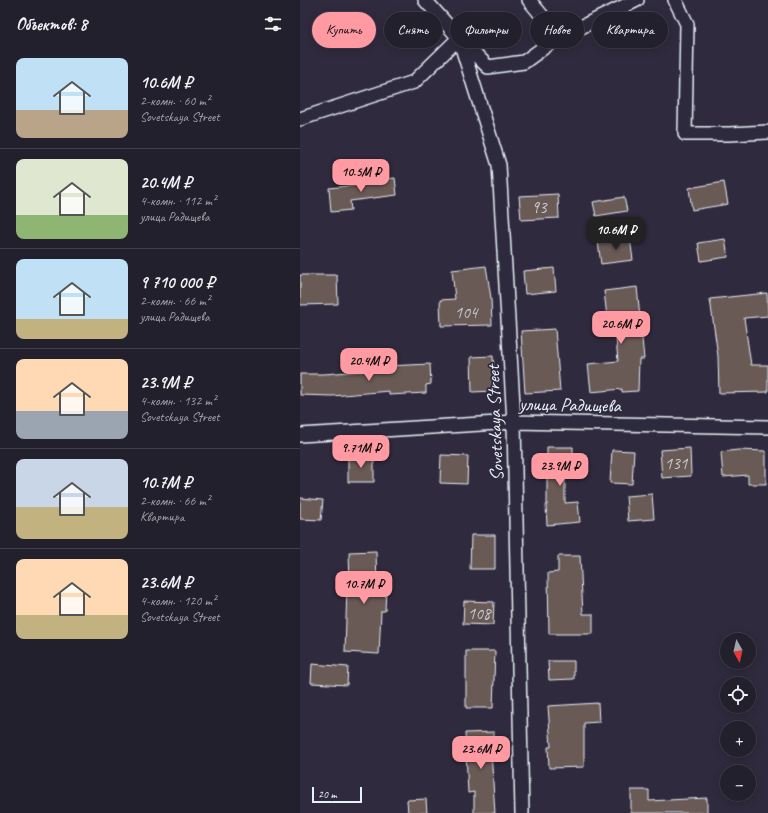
<!DOCTYPE html>
<html lang="ru">
<meta charset="utf-8">
<style>
body{margin:0;font-family:Caveat,sans-serif;background:#2b2836;color:#f1f3f6;height:100vh;display:flex;flex-direction:column;font-size:15px;white-space:nowrap}
*{box-sizing:border-box;margin:0}
p{font-size:13px;color:#a3a3aa}
.icon{flex:none;width:22px;height:22px;fill:none;stroke:currentColor;stroke-width:2;stroke-linecap:round;stroke-linejoin:round}
.map{position:relative;flex:1;overflow:hidden}
.side{display:flex;flex-direction:column;background:#23202e;width:300px}
.side>*{flex:none}
.top-card{position:absolute;left:12px;top:12px;width:380px;height:36px;display:flex;gap:8px}
.needle{width:26px;rotate:172deg}
.controls{position:absolute;left:420px;top:633px;display:grid;gap:8px}
.controls a{display:grid;place-items:center;width:36px;height:36px;border-radius:50%;background:#23202e;box-shadow:0 2px 10px #0003,0 0 0 1px #403e4a;font-size:20px}
.scale{position:absolute;left:12px;bottom:10px;width:50px;box-sizing:border-box;padding-left:4px;border:2px solid #e8f1f8;border-top:0;font-size:11px;line-height:14px;white-space:nowrap;color:#e8f1f8;-webkit-text-stroke:3px #2f2a3d;paint-order:stroke}
.price{position:absolute;translate:-50% -34px;padding:0 9px;border-radius:8px;background:#ff9aa2;color:#111;font-size:13px;line-height:26px;filter:drop-shadow(0 1px 2px #0008)}
.price::after{content:'';position:absolute;left:50%;top:24px;width:12px;height:9px;margin-left:-6px;background:inherit;clip-path:polygon(0 0,100% 0,50% 100%)}
.price.selected{background:#222;color:#fff}
ul{padding:0;list-style:none}
li{display:flex;align-items:center;gap:12px;height:100px;padding:0 16px}
li+li{border-top:1px solid #403e4a}
li span{display:grid;place-items:center;flex:none;width:112px;height:80px;border-radius:8px;color:#555}
li>.icon{margin-inline-start:auto}
span .icon{width:48px;height:48px;fill:#fffc;stroke-width:1}
li b{font-size:17px}
h2{display:flex;justify-content:space-between;align-items:center;height:48px;padding:0 16px;font-size:17px}
.pill{padding:0 14px;border-radius:18px;background:#23202e;box-shadow:0 2px 10px #0003,0 0 0 1px #403e4a;font-size:14px;line-height:36px}
.pill.selected{background:#ff9aa2;color:#111}
main{display:flex;flex:1;min-height:0}
.map>svg:first-child{display:block}
</style>
<main>
<section class="side">
<h2>Объектов: 8<svg class="icon" aria-label="filters" viewBox="0 0 24 24"><path d="M4 7h16M4 17h16"/><circle cx="9" cy="7" r="2"/><circle cx="15" cy="17" r="2"/></svg></h2>
<ul>
<li><span style="background:linear-gradient(#bfe0f5 65%,#b9a48a 0)"><svg class="icon" aria-label="home" viewBox="0 0 24 24"><path d="M3 11l9-7 9 7M6 9v11h12V9"/></svg></span><div><b>10.6M ₽</b><p>2-комн. · 60 m²</p><p>Sovetskaya Street</p></div></li>
<li><span style="background:linear-gradient(#dfe7d0 70%,#8fb573 0)"><svg class="icon" aria-label="home" viewBox="0 0 24 24"><path d="M3 11l9-7 9 7M6 9v11h12V9"/></svg></span><div><b>20.4M ₽</b><p>4-комн. · 112 m²</p><p>улица Радищева</p></div></li>
<li><span style="background:linear-gradient(#bfe0f5 75%,#c2b280 0)"><svg class="icon" aria-label="home" viewBox="0 0 24 24"><path d="M3 11l9-7 9 7M6 9v11h12V9"/></svg></span><div><b>9 710 000 ₽</b><p>2-комн. · 66 m²</p><p>улица Радищева</p></div></li>
<li><span style="background:linear-gradient(#ffd9b3 65%,#9aa5b1 0)"><svg class="icon" aria-label="home" viewBox="0 0 24 24"><path d="M3 11l9-7 9 7M6 9v11h12V9"/></svg></span><div><b>23.9M ₽</b><p>4-комн. · 132 m²</p><p>Sovetskaya Street</p></div></li>
<li><span style="background:linear-gradient(#c9d6e8 60%,#c2b280 0)"><svg class="icon" aria-label="home" viewBox="0 0 24 24"><path d="M3 11l9-7 9 7M6 9v11h12V9"/></svg></span><div><b>10.7M ₽</b><p>2-комн. · 66 m²</p><p>Квартира</p></div></li>
<li><span style="background:linear-gradient(#ffd9b3 70%,#c2b280 0)"><svg class="icon" aria-label="home" viewBox="0 0 24 24"><path d="M3 11l9-7 9 7M6 9v11h12V9"/></svg></span><div><b>23.6M ₽</b><p>4-комн. · 120 m²</p><p>Sovetskaya Street</p></div></li>
</ul>
</section>
<div class="map">
<svg width="468" height="813" viewBox="0 0 468 813">
<rect width="100%" height="100%" fill="#2f2a3d"/>
<filter id="ink" filterUnits="userSpaceOnUse"><feTurbulence type="fractalNoise" baseFrequency=".025" numOctaves="2"/><feDisplacementMap in="SourceGraphic" scale="8" xChannelSelector="R" yChannelSelector="G"/><feConvolveMatrix kernelMatrix="1 2 1 2 8 2 1 2 1" color-interpolation-filters="sRGB"/></filter>
<g filter="url(#ink)">
<path fill="#695a57" stroke="#e8f1f8" d="M95,178L97,195L50,201L51,210L31,212L29,188L68,184L67,181Z
M424,182L428,204L392,210L389,188Z
M258,194L259,218L221,220L219,196Z
M324,197L327,211L296,216L293,202Z
M330,238L333,260L301,264L298,242Z
M425,239L428,257L401,261L398,243Z
M186,266L191,298L192,325L141,326L140,300L155,299L152,270Z
M254,268L256,291L225,294L223,271Z
M0,275H37L38,304L0,305Z
M337,287L344,359H339L338,391L322,392V389L291,392L288,364L318,361L314,316L307,317L304,291Z
M467,293L468,316L444,318L451,365H468V392L419,393L418,356L410,299Z
M255,329L260,391L225,393L221,331Z
M193,356L195,391L172,392L171,357Z
M130,364L131,384L126,385V393L89,395V391L32,396L0,395V374H24L88,369L87,366Z
M247,447H273V468H265V503L278,502L280,522L247,525L246,505H247Z
M390,448L391,476L362,478L360,450Z
M312,450L334,451L332,484L310,483Z
M438,450L466,451V484H448V475L423,477L421,452Z
M48,455L74,456V482H48Z
M141,455L168,456L167,484L140,483Z
M352,494L354,519L328,521L326,496Z
M0,498L23,500L21,520L0,519Z
M171,535H195V569H170Z
M76,551L77,588L86,589L85,611H81L79,654L45,652L47,586L50,587L49,552Z
M258,556H280L283,614H293V634H249L248,573L258,572Z
M164,601L194,602L193,625L163,624Z
M166,651H195L193,708H166Z
M248,661H274V679L249,680Z
M12,664L48,667L47,685L11,683Z
M298,703L299,722L284,723V767L249,768L248,747H251L248,706Z
M194,732V751H191L195,813H174V792L168,793L165,733Z
M331,790H349V801L407,798V813H331Z
M126,799L127,813H108L107,800Z"/>
<g fill="none" stroke-linecap="round" stroke-linejoin="round">
<defs>
<path id="street" d="M229,0L248,23L254,40
M375,0L387,24L385,134H429L468,132
M159,38L199,165L214,422L222,813
M162,41L188,67L224,62L254,40L337,0
M0,119L114,82L159,38L125,0
M0,435L214,422L468,427"/>
</defs>
<use href="#street" stroke="#e8f1f8" stroke-width="16"/>
<use href="#street" stroke="#2f2a3d" stroke-width="13"/>
</g>
</g>
<g text-anchor="middle" stroke-width="3.5" stroke-linejoin="round" paint-order="stroke">
<g font-size="17" fill="#c8cbd0">
<text x="239" y="213">93</text>
<text x="166" y="318">104</text>
<text x="376" y="469">131</text>
<text x="179" y="619">108</text>
</g>
<g font-size="19" fill="#e8f1f8" stroke="#2f2a3d">
<text transform="translate(270 404) rotate(1)" y="7">улица Радищева</text>
<text transform="translate(194 423) rotate(-92)" y="7">Sovetskaya Street</text>
</g>
</g>
</svg>
<div class="controls">
<a><svg class="needle" viewBox="-14 -14 28 28"><path d="M0-13l5 13h-10z" fill="#e53935"/><path d="M0 13l5-13h-10z" fill="#a3a3aa"/></svg></a>
<a><svg class="icon" aria-label="locate" viewBox="0 0 24 24"><circle cx="12" cy="12" r="6"/><path d="M12 2v4M12 18v4M2 12h4M18 12h4"/></svg></a>
<a>+</a>
<a>−</a>
</div>
<div class="scale">20 m</div>
<b class="price" style="left:61px;top:193px">10.5M ₽</b>
<b class="price selected" style="left:316px;top:251px">10.6M ₽</b>
<b class="price" style="left:321px;top:345px">20.6M ₽</b>
<b class="price" style="left:69px;top:382px">20.4M ₽</b>
<b class="price" style="left:61px;top:469px">9.71M ₽</b>
<b class="price" style="left:260px;top:487px">23.9M ₽</b>
<b class="price" style="left:64px;top:605px">10.7M ₽</b>
<b class="price" style="left:181px;top:770px">23.6M ₽</b>
<div class="top-card">
<a class="pill selected">Купить</a>
<a class="pill">Снять</a>
<a class="pill">Фильтры</a>
<a class="pill">Новое</a>
<a class="pill">Квартира</a>
</div>
</div>
</main>
